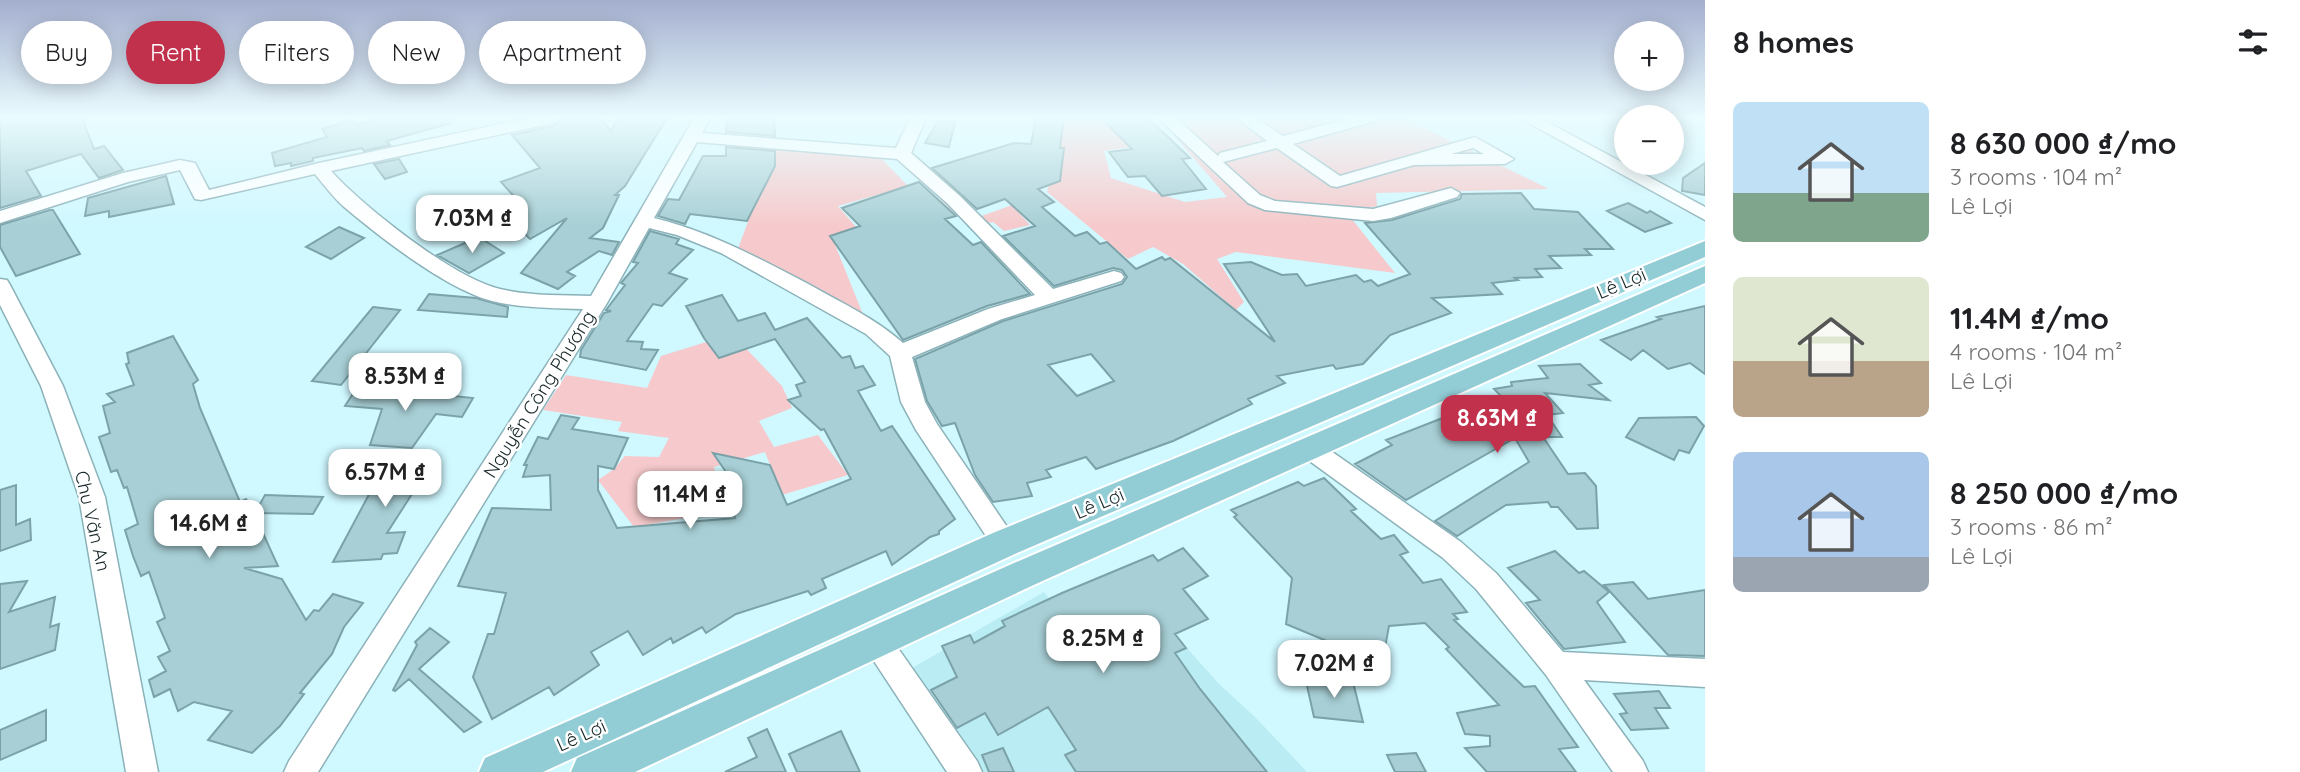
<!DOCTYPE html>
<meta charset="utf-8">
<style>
body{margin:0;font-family:Quicksand,sans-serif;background:#f2f2f2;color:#202124;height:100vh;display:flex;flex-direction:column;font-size:26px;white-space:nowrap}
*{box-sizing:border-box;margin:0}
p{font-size:23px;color:#757577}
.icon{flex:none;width:38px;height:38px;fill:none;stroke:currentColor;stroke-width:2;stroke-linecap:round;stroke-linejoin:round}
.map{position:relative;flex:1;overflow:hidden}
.sheet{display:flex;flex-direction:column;background:#fff;width:595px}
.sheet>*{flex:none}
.hud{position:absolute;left:21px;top:21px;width:665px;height:63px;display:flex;gap:14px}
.fabs{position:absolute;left:1614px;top:21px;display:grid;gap:14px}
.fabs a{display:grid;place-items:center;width:70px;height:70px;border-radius:50%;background:#fff;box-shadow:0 4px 18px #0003;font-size:35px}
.price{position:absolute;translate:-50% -60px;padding:0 16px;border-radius:14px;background:#fff;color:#222;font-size:23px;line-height:46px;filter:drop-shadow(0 2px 4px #0008)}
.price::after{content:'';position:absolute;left:50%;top:42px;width:21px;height:16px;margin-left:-10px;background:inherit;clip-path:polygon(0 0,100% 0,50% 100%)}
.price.selected{background:#c1314c;color:#fff}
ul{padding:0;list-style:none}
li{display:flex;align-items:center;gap:21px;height:175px;padding:0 28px}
li span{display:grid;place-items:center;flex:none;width:196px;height:140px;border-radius:10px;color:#555}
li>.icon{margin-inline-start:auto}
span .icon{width:84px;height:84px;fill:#fffc;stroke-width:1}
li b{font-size:30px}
h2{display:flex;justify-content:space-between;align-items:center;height:84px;padding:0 28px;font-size:30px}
.tag{padding:0 24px;border-radius:32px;background:#fff;box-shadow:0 4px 18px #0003;font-size:24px;line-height:63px}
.tag.selected{background:#c1314c;color:#fff}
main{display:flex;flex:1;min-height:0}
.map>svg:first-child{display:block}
</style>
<main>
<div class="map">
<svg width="1705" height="772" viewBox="0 0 1705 772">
<rect width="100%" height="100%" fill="#d0f8ff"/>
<path fill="#baecf4" d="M1044,592L1119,692L1186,647L1219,684L1255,717L1307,772H949L893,679Z"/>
<path fill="#f6cacc" d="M1064,118H1102L1137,146L1104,151L1111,178L1185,202L1227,197L1159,118H1404L1549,189L1376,193L1377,206L1347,213L1395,273L1236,252L1217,259L1244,302L1236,310L1183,264L1153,247L1128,259L1047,192Z
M775,149L880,157L908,186L838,206L857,228L832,237L868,327L736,254Z
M951,197L976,218L1012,205L1030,225L1004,231L993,222L988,223L1021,266L1012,269L941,200Z
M732,334L782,386L792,408L759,421L774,447L818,435L848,475L782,495L765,452L714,467L725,511L634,527L598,480L614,469L625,456L659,457L669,438L618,431L622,422L543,410L566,375L647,388L661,356Z"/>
<path fill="#a7cfd5" stroke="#7ba2a8" stroke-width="2" fill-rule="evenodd" d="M0,118H82L94,149L104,146L123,170L99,178L81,154L26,171L41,196L0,208Z
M382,118H450L451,123L387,141L390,145L364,151L362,148L313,158V161L291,166V163L275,166L272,153L327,137L322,129L351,120L356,125Z
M564,118H600L611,131L618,119L667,118L625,186L615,195H619L603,228L590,238L619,242L612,255L599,251L567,272L575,276L558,289L521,273L567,218L530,239L502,210L520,203L501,182L540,168L512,135L554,126Z
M727,118H774L775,136L726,132Z
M1036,118H1064L1060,148H1064L1060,181L1038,189L1054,202L1042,207L1075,236L1087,232L1100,244L1107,242L1136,269L1162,257L1165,260L1170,258L1275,342L1224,264L1251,262L1282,275L1297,274L1306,286L1356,275L1364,282L1371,280L1378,286L1410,274L1365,223L1392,220L1460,199L1462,194L1521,193L1534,209L1578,212L1613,249H1585L1591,255L1549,256L1561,268L1535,269L1542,277L1515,278L1518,280L1492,283L1502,294L1432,298L1451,313L1390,335L1363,364L1336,369L1333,365L1277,376L1285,383L1248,399L1252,404L1173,441L1096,469L1086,457L1046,470L1051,477L1027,483L1032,496L993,502L975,475L955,423L942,426L927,401L915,359L1003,321L1122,284L1127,277L1122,270L1113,268L1054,286L1003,236L1035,226L1005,199L977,209L932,168L1014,143L1031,144ZM1091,354L1114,381L1077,396L1048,365Z
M1101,118H1148L1190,158L1182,159L1206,189L1162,196L1145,176L1128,177L1109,152L1132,149Z
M938,121L955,122L949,147L925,143Z
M726,147L775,151V166L747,221L690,214L685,224L658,216L668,199L679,200L703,156H726Z
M399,159L407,172L385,179L374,164Z
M1705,163V195L1682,191L1683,178Z
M166,176L174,204L109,217V211L85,216L88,198Z
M919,182L956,216L945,219L973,245L981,242L1030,294L987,306L903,340L830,236L860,226L842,208Z
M1628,203L1647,213L1650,211L1671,223L1645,232L1607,211Z
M50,210H53L80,254L16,276L0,247V225Z
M339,227L364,238L331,259L306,247Z
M650,231L679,239L676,244L693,250L669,273L687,279L662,306L653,304L627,341L643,342L641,349L658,350L646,370L580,357L581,350L604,313L611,311L606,310L625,285L621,283L638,263L633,262Z
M479,237L504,253L469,273L437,255Z
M429,294L476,298L508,307L507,317L418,310Z
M722,295L738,321L765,313L775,330L807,318L842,358L850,356L855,368L863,366L875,385L858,391L881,431L892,426L955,519L939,531V534L930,537L892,565L886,551L822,579L826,588L811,595L808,591L736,614L706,633L702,627L673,643L671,638L643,655L628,631L591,652L599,665L554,695L549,687L492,719L473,677L488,634H494L506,593L458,586L492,508L551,510L550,475L523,477L527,465H524L538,437L548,439L561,415L579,418L572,429L628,438L614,469L598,466V490L617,528L735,518L722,477L728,475L713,453L770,465L787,505L851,479L824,429L821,430L788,400L801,396L796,385L805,382L775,339L719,358L704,338L686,306Z
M1705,306V374L1690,363L1668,369L1643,350L1631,360L1601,340L1661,319L1657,317Z
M373,307L400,310L341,385L312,381Z
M173,336L198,380L193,384L200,408L240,502L246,499L251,507L278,566L244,568L282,579L306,620L314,610L319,611L333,594L363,603L344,627L332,654L300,693L304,694L280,726L252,753L208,740L232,711L194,702L178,711L170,689L154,697L149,680L166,671L158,657L170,651L157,622L165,618L149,572L141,576L133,556L125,530L138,524L127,487L124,488L117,470L111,472L99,437L110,433L103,406L115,402L107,394L134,385L126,364L129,363L127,353Z
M1580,364L1601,383L1589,385L1609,400L1545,393L1563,413L1547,415L1562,437H1543L1568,474L1585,473L1596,486L1598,528L1577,529L1558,507H1551L1548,502L1506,505L1457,536L1435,521L1529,462L1515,438L1406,500L1355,464L1392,445L1386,440L1453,414L1470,427L1526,422L1494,389L1512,386L1511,382L1548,378L1539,366Z
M358,386L473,398L462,417L436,414L412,448L370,445L382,409L345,406Z
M1696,417L1704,426L1689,453L1679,450L1674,460L1626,437L1639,418Z
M390,455L439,458L427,484L412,486V494L387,533L405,532L397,553L383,554L381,559L333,562Z
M1324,478L1356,509L1351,511L1381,539L1394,535L1408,552L1400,555L1423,583L1441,579L1467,612L1453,614L1458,619L1454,620L1524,687L1535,686L1578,747L1559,749L1576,772H1487L1465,748L1490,746V736L1465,734L1457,713L1499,705L1446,649L1449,647L1425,623L1389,626L1382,664L1286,624L1292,578L1234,517L1237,515L1231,510L1298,482L1304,486Z
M16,485V525L30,519L31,540L0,551V490Z
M265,495L323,497L313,514L255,513Z
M1183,548L1208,576L1183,589L1208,619L1175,634L1186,648L1175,653L1200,689L1267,772H1076L1065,755L1076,750L1048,707L998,735L985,713L957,728L931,690L957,677L942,646L970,635L974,643L1005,626L1002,621L1062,593L1153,555L1158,561Z
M1555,551L1579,573L1584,571L1609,592L1597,602L1625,642L1564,649L1526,603L1540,600L1508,568Z
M27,581L9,612L55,597L50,627L59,624L55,650L0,669V584Z
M1633,582L1648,599L1705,590V656L1668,655L1604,585Z
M430,628L449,642L419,669L481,722L464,732L409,679L395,691L393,690L417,645L415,642Z
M1305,677L1353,682L1363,722L1314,717Z
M1659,691L1670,708H1655L1668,728L1631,730L1620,714L1627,713L1614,694Z
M46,710V740L0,760V730Z
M767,729L786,772H725L757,757L748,738Z
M841,731L860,772H797L789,754Z
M1003,748L1014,772H989L982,755Z
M1416,753L1426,772H1395L1387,755Z"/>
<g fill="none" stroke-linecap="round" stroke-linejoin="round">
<defs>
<path id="minor" d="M529,118H561L553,123L331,171C364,207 453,278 500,289C529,296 561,295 591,296L694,118H710L702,133L896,148L910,118H926L911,153L960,196L1053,289L1114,271L1121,273L1124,277L1121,281L1002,319L912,357L925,402L937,424L1018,543L1014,551L1005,554L996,551L916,430L901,402L890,356L866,334L721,253L677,235L649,228L607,303L318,772H284L289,761L583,309C553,308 521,308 492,301C446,289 380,237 343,206C333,197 324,185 315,174L201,200L195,199L180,170L128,182L0,223V211L123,173L180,160L195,163L209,190L319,163ZM697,142L897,159L948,204L1035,295L988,309L903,343C876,319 844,304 812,286C760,259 712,232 654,218Z
M1158,118H1176L1218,156L1220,153L1267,141L1237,118H1256L1283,136L1350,118H1377L1375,121L1293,144L1340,176L1475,137L1514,159L1505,164L1414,165L1337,187L1331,186L1277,148L1223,162L1260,195L1275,201L1373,209L1451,188L1460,193L1457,197L1391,218L1373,221L1265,210L1248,203ZM1473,148L1484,154H1451Z
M1520,118H1540L1705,207V220Z
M0,279L7,280L10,285L63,386L105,497L158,772H126L79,497L41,386L0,305Z
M1309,439L1318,442L1461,542L1496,573L1563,652L1705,659V687L1584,680L1643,761L1648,772H1613L1546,675L1476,589L1443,558L1300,454L1297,448L1300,442Z
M876,627L886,631L977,761L982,772H947L866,649L862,640L866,631Z"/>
<path id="major" d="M1705,241V257L1017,553L543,772H479L485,758L993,533Z
M1705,266V283L1038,583L635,772H571L577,758L1014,563Z"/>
</defs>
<use href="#minor" stroke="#8cb2b9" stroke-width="3"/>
<use href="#major" stroke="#fff" stroke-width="4"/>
<use href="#minor" fill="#fff" fill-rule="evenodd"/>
<use href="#major" fill="#92cdd6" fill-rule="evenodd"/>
</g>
<linearGradient id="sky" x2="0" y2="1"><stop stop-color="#a3aece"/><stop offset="0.52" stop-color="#eafcff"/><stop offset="1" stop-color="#eafcff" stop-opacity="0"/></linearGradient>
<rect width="1705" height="226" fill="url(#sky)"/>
<g text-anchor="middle" stroke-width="5" stroke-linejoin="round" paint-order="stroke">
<g font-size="19" fill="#172729" stroke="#fff">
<text transform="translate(1621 283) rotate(-23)" y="7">Lê Lợi</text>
<text transform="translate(539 394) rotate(-58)" y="7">Nguyễn Công Phương</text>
<text transform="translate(1099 503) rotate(-23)" y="7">Lê Lợi</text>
<text transform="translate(93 521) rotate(77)" y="7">Chu Văn An</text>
<text transform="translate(581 735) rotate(-24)" y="7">Lê Lợi</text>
</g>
</g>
</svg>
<div class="fabs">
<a>+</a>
<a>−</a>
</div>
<b class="price" style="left:472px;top:255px">7.03M ₫</b>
<b class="price" style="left:405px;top:413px">8.53M ₫</b>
<b class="price selected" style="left:1497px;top:455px">8.63M ₫</b>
<b class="price" style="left:385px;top:509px">6.57M ₫</b>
<b class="price" style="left:690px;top:531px">11.4M ₫</b>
<b class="price" style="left:209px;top:560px">14.6M ₫</b>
<b class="price" style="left:1103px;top:675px">8.25M ₫</b>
<b class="price" style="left:1334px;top:700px">7.02M ₫</b>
<div class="hud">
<a class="tag">Buy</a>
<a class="tag selected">Rent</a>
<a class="tag">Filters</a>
<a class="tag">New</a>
<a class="tag">Apartment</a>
</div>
</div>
<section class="sheet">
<h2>8 homes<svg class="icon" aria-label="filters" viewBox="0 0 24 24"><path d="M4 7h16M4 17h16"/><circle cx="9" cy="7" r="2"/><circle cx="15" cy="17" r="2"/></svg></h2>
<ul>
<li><span style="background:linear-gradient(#bfe0f5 65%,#7fa58c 0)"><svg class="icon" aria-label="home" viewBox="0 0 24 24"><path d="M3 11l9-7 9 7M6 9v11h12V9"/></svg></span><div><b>8 630 000 ₫/mo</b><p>3 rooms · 104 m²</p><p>Lê Lợi</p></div></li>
<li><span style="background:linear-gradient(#dfe7d0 60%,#b9a48a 0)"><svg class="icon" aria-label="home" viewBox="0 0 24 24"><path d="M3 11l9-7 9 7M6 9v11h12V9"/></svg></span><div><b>11.4M ₫/mo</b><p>4 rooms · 104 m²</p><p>Lê Lợi</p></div></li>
<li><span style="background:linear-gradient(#a9c7e8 75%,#9aa5b1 0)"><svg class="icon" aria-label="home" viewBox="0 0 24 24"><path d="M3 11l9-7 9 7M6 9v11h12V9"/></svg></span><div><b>8 250 000 ₫/mo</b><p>3 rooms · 86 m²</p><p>Lê Lợi</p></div></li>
</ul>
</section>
</main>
